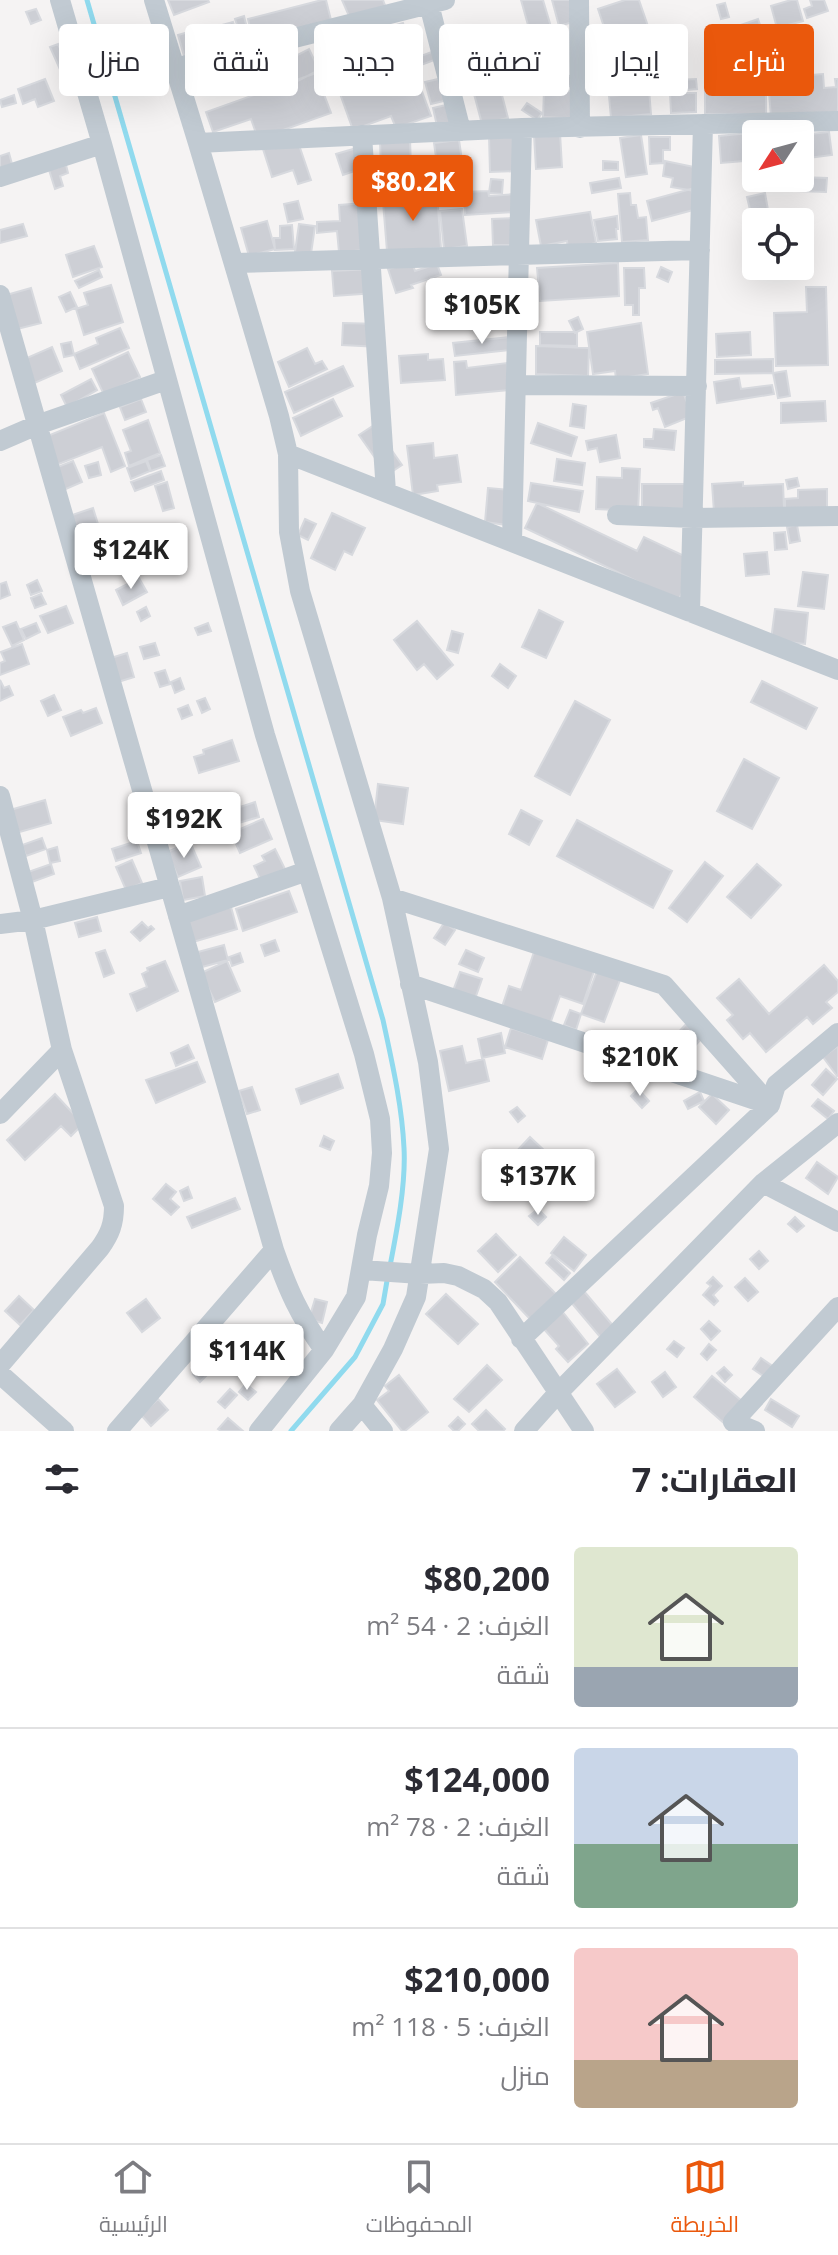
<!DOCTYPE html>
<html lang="ar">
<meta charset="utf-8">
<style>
body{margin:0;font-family:"Open Sans",Cairo,sans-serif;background:#f2f2f3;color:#2b2b33;direction:rtl;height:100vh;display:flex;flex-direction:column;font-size:30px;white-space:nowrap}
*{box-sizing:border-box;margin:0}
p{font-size:26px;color:#7c7c81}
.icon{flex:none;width:44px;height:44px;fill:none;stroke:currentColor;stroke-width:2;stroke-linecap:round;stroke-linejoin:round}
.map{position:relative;height:1431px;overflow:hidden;direction:ltr}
.drawer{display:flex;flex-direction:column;background:#fff;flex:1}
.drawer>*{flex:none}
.top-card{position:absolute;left:24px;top:24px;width:790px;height:72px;direction:rtl;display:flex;gap:16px}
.needle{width:52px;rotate:234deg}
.tools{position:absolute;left:742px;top:120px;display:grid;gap:16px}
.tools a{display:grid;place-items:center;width:72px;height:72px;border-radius:8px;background:#fff;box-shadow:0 8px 32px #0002;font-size:40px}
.price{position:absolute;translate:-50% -68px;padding:0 18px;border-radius:8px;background:#fff;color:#222;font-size:26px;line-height:52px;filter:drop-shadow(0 2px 4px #0008)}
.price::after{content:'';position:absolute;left:50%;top:48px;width:24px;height:18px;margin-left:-12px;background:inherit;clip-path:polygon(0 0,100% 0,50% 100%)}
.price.active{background:#ea580c;color:#fff}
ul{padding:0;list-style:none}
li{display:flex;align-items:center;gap:24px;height:200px;padding:0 40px}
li+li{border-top:2px solid #e1e1e2}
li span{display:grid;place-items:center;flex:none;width:224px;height:160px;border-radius:8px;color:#555}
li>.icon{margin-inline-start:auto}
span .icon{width:96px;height:96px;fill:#fffc;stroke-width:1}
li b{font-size:34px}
h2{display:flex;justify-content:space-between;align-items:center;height:96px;padding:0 40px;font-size:34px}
.tag{padding:0 28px;border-radius:8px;background:#fff;box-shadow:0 8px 32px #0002;font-size:28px;line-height:72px}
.tag.active{background:#ea580c;color:#fff}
.tabs{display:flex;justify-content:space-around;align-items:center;height:112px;border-top:2px solid #e1e1e2;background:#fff;font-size:22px;color:#7c7c81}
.tabs a{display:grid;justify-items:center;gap:4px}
.tabs .active{color:#ea580c}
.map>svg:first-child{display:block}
</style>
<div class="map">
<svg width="838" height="1431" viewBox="0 0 838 1431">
<rect width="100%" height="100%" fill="#f5f3f3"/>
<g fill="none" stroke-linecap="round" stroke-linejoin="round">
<path stroke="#90daee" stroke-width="5" d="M87,0L383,1020C392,1062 402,1105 404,1148C406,1184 397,1230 390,1266
M291,1431L355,1357L383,1304L388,1275"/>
</g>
<path fill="#cdcfd5" stroke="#d7d9de" stroke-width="2" d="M168,0H208L209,2L174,15Z
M322,0H326L332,24L254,44L248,19Z
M342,0H383L386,8L352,23Z
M521,0H543L554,37L533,43Z
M552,0H578L583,19L559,26Z
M625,0H639L649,29L609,42L598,9Z
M791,0H797L803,21L777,28L771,6Z
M810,0H824L828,11L807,18L804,9L812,6Z
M725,3L729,17L721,19L717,5Z
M36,9L41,20L31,24L26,12Z
M244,16L247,28L239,31L235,19Z
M758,19L768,48L733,61L723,31Z
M233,22L237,33L246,31L251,45L186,63L178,35L203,28L205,37L217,34L215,27Z
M403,23L413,56L393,62L383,29Z
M379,32L388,65L370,70L360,37Z
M353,38L366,71L341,81L328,48Z
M58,44L70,70L62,74L50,47Z
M445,47L448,55L421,65L418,57Z
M309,49L319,70L290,85L280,64Z
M261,57L271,85L260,89L250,61Z
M492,57L508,118L482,124L466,64Z
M565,66L566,76L584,75L585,85L545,88L544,68Z
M795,66L796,76L823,74L824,88L836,87L835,79H838V113L771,117L767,68Z
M316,73L331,113L258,139L251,119L213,132L206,112Z
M451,76L456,98L431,104L425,82Z
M648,77L651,114L611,118L609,96L631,94L630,79Z
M367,78L373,94L417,78L431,116L396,128L391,116L353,130L338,88Z
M45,79L54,101L38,107L35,99L23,104L18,89Z
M696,79L697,89L676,91V80Z
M705,82H766V114H705Z
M544,90L586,92L585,119L543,117Z
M670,93H696V112L671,113Z
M14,95L16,103L2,107L0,100Z
M459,102L464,121L437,126L433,108Z
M527,103L542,113L537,120L522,110Z
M829,132L832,155L800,159V135Z
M560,133L562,167L536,169L534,135Z
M749,133L750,137H756V160L721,163L719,136Z
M519,135L520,171L490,172L489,136Z
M641,135L647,174L626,177L620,138Z
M649,137H670V150H663V163L650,164Z
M410,139L411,168L381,169L380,140Z
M459,140L465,181L440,185L434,143Z
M298,142L311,180L298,184L293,170L272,177L263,149Z
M360,147L366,167L343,175L336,154Z
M9,153L12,164L0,168V156Z
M603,161L618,162V170H603Z
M665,161L699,168L695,191L671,187L673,178L663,176Z
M66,165L68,173L60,176L63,186L55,189L49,170Z
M410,170L413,194L383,197L380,173Z
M800,177L827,178L826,192L797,191V178Z
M619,178L621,188L592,193L590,183Z
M491,179L503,180L502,194L489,193Z
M691,189L697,209L652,221L647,201Z
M488,191L489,196L515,194L516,212L465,215L464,192Z
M630,193L631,205H636L638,218L646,217L648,240L622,242L618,194Z
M765,193L768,210L751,214L747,197Z
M437,194L441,248L387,251L383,202L407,201V195Z
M298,201L303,219L288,222L284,204Z
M365,203L368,250L339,252L337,231L317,233V222L340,221L339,205Z
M462,209L467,246L444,249L440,211Z
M590,212L596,243L568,249L567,241L541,246L536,220Z
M775,213L802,214V233H800V222H775Z
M617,216L618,229H616L617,239L598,241L594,220Z
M515,218L516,245H493L492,219Z
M267,221L275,249L249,256L241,228Z
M23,224L27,236L0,243V230Z
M299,224L315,226L311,254L295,252Z
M292,225L294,249L275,250L274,238H280V226Z
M94,246L102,267L73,277L66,255Z
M412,262L415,271L437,264L441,275L411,285L413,288L396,293L388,269Z
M618,263L619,296L540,301L537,268Z
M661,267L672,272L668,282L657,277Z
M624,268H644L645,288H639V315H633V305H625Z
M373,269L375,293L334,296L332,271Z
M99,270L102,277L79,288L75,281Z
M111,285L123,322L84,335L76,309L88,305L84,293Z
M512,285L513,296L485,298L484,286Z
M806,287H826L828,365L776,366L774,313L807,312Z
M31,288L41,323L13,330L3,296Z
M70,292L77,307L66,312L59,297Z
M508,305L511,313L497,318L494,310Z
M578,317L583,329L575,333L569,321Z
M343,323L381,324L380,347L342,345Z
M641,323L648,374L616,379L615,371L593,374L587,332Z
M120,328L129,348L80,369L74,354L98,344L96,338Z
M540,332H577V346L540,345Z
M750,332L751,355L717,357L716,334Z
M510,337L511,350L455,356L453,343Z
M71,342L74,355L64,357L61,344Z
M536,346L589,348L588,376L536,374Z
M52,347L62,371L30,385L20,361Z
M307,348L315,364L322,361L327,369L289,387L278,362Z
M128,352L140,377L104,395L92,369Z
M428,354V360L443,359L445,380L401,383L399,356Z
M773,359V373L715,374V360Z
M466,361L467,368L507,363L509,390L456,395L454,362Z
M343,366L353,386L294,413L285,392Z
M786,371L790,396L778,398L773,373Z
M739,378L741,389L772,385L774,394L717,403L714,382Z
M91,379L97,390L67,407L61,395Z
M683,392L692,416L665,427L658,408L653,410L651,403Z
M141,399L146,412L125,420L120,407Z
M333,399L342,416L301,436L293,418Z
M825,401L826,421L781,423V403Z
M573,404L586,406L584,428L570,426Z
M104,413L125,466L111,472L102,447L51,467L40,439Z
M148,420L160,453L129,466L125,453L131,451L123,430Z
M538,423L577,437L571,456L531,443Z
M374,425L402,465L387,475L359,435Z
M654,429L676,431L674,450L644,447V439H653Z
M616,435L620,458L600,462L597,448L588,450L586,441Z
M433,443L434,458L457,455L461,482L437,485L438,491L413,495L407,446Z
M161,455L165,466L151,471L147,460Z
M557,459L585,463L582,485L554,481Z
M73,461L82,482L59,492L50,470Z
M146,461L150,471L131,479L127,468Z
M98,462L101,475L89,478L85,466Z
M622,468L640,469L638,511L596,509L597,477L622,478Z
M161,471L164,480L135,491L131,482Z
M797,478L799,486L788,489L786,480Z
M167,482L174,508L163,511L155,486Z
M743,482V486L783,484L784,508L714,512L712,484Z
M531,483L583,491L579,512L528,501Z
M642,484H689V509L642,508Z
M488,488L510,490L507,525L485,522Z
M827,489V510L785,511V499L798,498V490Z
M537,503L637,551L644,537L697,562L678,601L525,528Z
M93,508L98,524L72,533L66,517Z
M332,513L365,528L352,555L344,551L335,570L311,558Z
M305,519L316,524L308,540L298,535Z
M797,525L800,541L790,543L787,527Z
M785,532L787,549L775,550L774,533Z
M114,535L118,548L104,553L100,539Z
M767,552L769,574L746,576L744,554Z
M803,572L828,575L824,609L798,606Z
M139,578L147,592L123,605L116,590Z
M37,580L42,591L31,595L27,585Z
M6,582L10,595L0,599V584Z
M41,594L46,604L35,608L31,598Z
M66,606L73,623L48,633L40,616Z
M146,607L150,616L141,621L137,612Z
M775,609L808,613L805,644L771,640Z
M539,610L563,622L546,658L522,647Z
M417,621L453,665L437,679L424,664L417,670L394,640Z
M16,622L24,640L12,646L3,627Z
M36,623L40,632L26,639L21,629Z
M208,623L211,631L198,635L195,628Z
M452,631L463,634L458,653L447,650Z
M155,643L159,655L144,659L140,647Z
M22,644L29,664L0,675V663L5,661L1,652Z
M127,653L134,677L118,682L111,658Z
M500,664L516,676L508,688L492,676Z
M165,670L170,684L160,687L155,673Z
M180,678L184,689L175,693L171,682Z
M0,680L4,688L9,686L13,695L0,701Z
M762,681L817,708L806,729L751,702Z
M54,695L61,710L48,716L41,701Z
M205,698L210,709L202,713L197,701Z
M575,701L610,720L570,795L535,776Z
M188,705L192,715L182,719L178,709Z
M96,708L102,723L71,736L63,717L81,710L83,713Z
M232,740L239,761L199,773L194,757L204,754L203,750Z
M744,759L779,778L752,829L717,811Z
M378,784L408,788L403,824L374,820Z
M45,800L51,823L16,833L10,810Z
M239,801L240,807L255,802L259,817L228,826L222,805Z
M521,810L542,821L529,845L509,834Z
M263,819L272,839L240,853L231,833Z
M577,820L672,871L653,908L557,856Z
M42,838L46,849L26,856L22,845Z
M137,841L141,853L116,861L112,849Z
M190,842L201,867L178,877L167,852Z
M57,847L60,861L50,863L47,850Z
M275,849L285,869L261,881L254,866L265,861L262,856Z
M132,860L142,883L126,890L116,867Z
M705,862L723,876L687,922L669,908Z
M51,864L54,874L32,882L28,872Z
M757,864L781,885L751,918L727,897Z
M202,877L205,896L183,900L180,881Z
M289,891L297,912L243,931L236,909Z
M231,907L237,929L193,942L186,920Z
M97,917L101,931L79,937L75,923Z
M142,922L148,928L151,926L154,929L140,941L131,932Z
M444,923L455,930L445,945L434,938Z
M275,940L279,951L265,956L261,945Z
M224,945L228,960L202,967L198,952Z
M535,949L594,971L583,1004L560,996L550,1024L502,1007L509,986L521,990Z
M105,950L114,973L104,977L96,953Z
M466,950L484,958L478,972L459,964Z
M240,953L243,962L232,966L229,957Z
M165,961L178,991L137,1011L130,994L147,987L142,974L148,971L147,968Z
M227,961L240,991L215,1002L201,973Z
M824,965L838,981V992L826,1002L832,1008L813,1024L807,1017L766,1052L750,1033L743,1039L727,1020L733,1015L717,998L739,979L769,1014Z
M597,971L620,980L604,1022L581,1014Z
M460,972L482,979L475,999L453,991Z
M570,1010L581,1014L576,1030L564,1025Z
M689,1021L704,1036L676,1066L660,1052Z
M511,1028L548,1040L542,1059L505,1047Z
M644,1032L650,1040L637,1051L631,1043Z
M501,1033L505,1053L482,1058L478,1039Z
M188,1045L194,1058L176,1066L171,1053Z
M462,1046L466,1063L484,1059L489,1081L449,1091L440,1051Z
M838,1046V1075L837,1076L823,1057Z
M197,1062L205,1082L156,1103L146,1080Z
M826,1069L837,1079L823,1095L812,1085Z
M338,1074L343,1088L301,1104L296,1089Z
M252,1087L260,1110L247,1114L239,1091Z
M638,1089L649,1101L642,1108L631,1096Z
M700,1092L704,1101L688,1109L684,1101Z
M55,1094L83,1124L71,1136L61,1126L25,1160L7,1140Z
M712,1094L729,1110L716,1124L699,1107Z
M818,1099L834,1111L828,1119L812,1106Z
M517,1107L525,1116L518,1122L510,1112Z
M324,1136L334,1141L330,1150L320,1146Z
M530,1137L547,1153L532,1168L515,1153Z
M565,1157L574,1166L565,1176L556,1168Z
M817,1162L838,1177L828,1194L806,1178Z
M166,1184L176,1192L170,1199L179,1207L171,1215L153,1199Z
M188,1187L192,1198L184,1201L180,1191Z
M235,1198L240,1209L192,1228L187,1217Z
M538,1209L546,1217L538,1225L529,1216Z
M795,1217L804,1226L797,1232L788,1224Z
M496,1234L516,1255L498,1272L478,1251Z
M564,1237L586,1255L574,1271L551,1253Z
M759,1251L768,1261L759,1269L750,1259Z
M552,1256L570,1273L564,1280L546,1263Z
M520,1257L556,1294L530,1319L495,1282Z
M713,1277L722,1286L713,1295L718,1301L714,1305L703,1295L711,1286L707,1283Z
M745,1278L758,1292L748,1301L735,1287Z
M583,1290L620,1334L607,1345L570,1301Z
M446,1294L478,1324L458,1344L426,1314Z
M19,1296L34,1310L20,1325L5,1311Z
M146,1299L160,1318L142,1332L127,1313Z
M315,1299L327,1302L322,1323L309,1319Z
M562,1311L588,1344L568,1362L556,1349L559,1346L543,1328Z
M709,1321L720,1331L711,1340L701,1329Z
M674,1341L684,1348L677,1357L667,1349Z
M709,1344L716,1350L707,1360L701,1354Z
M761,1358L774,1367L766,1378L753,1369Z
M203,1365L210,1372L200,1382L193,1374Z
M487,1365L502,1380L469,1412L454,1399Z
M724,1367L732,1375L725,1382L717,1373Z
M617,1369L635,1392L615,1407L597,1384Z
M665,1372L676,1387L663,1397L652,1382Z
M399,1375L428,1412L405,1431H402L377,1400L389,1391L385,1386Z
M712,1376L743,1402L725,1424L694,1397Z
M246,1384L256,1392L248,1400L239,1392Z
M230,1389L237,1395L225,1408L218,1402Z
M158,1399L168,1410L151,1426L141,1415Z
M771,1399L799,1416L792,1427L765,1410Z
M486,1410L505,1429L503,1431H479L472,1424Z
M458,1417L465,1424L458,1431H454L449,1426Z
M228,1418L243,1431H221L218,1429Z"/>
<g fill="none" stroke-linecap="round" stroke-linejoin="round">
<path stroke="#c1cad2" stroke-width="20" d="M60,0L102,144L265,735L364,1054L380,1119L382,1153L379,1186L367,1235L356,1297L324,1350L259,1431
M154,0L198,143L279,416L288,454L289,532L300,591L392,898L428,1062L439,1149L416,1297L393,1349L362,1405L339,1431
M579,0L580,128
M429,4L461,131
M175,68L445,0
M362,135L386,492
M198,143L522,128L838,121
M0,177L102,144
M234,263L700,250
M0,295L274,1250C288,1290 299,1315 324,1350
M516,385L697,386
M0,441L37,425L166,380
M288,454L838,670
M617,515L693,518L838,516
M512,541L522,128
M690,612L703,124
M0,796L33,920L62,1050L114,1206C114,1224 110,1234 100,1248L0,1365
M392,898L664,985L770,1105L521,1339
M178,916L307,871
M0,924L33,920L169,887
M410,984L770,1105L776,1085L838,1033
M0,1114L62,1050
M763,1183L838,1222
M362,1270L420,1274L444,1273L458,1276L484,1289L498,1302L584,1431
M0,1374L64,1431
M362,1405L383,1431
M117,1431L274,1250
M524,1431L558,1393L763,1183L838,1123
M755,1431L733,1422L838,1307"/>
</g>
</svg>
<div class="tools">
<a><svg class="needle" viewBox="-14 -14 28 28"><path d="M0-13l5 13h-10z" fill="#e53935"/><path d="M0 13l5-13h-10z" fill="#7c7c81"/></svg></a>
<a><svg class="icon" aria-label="locate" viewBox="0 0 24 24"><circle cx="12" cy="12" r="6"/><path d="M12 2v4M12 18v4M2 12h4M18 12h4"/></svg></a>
</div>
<b class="price active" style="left:413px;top:223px">$80.2K</b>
<b class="price" style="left:482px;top:346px">$105K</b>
<b class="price" style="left:131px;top:591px">$124K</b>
<b class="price" style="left:184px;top:860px">$192K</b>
<b class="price" style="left:640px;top:1098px">$210K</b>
<b class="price" style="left:538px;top:1217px">$137K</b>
<b class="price" style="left:247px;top:1392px">$114K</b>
<div class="top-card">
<a class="tag active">شراء</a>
<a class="tag">إيجار</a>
<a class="tag">تصفية</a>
<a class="tag">جديد</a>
<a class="tag">شقة</a>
<a class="tag">منزل</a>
</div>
</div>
<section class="drawer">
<h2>العقارات: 7<svg class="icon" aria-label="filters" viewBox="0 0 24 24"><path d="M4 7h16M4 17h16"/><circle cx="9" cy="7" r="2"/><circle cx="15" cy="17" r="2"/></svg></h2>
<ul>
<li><span style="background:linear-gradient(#dfe7d0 75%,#9aa5b1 0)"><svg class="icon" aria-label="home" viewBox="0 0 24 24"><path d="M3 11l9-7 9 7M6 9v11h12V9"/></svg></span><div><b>$80,200</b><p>الغرف: 2 · 54 m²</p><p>شقة</p></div></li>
<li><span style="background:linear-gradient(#c9d6e8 60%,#7fa58c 0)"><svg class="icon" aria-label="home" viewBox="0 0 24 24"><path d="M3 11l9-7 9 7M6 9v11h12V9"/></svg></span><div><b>$124,000</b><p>الغرف: 2 · 78 m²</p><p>شقة</p></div></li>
<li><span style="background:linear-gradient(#f6c9c9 70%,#b9a48a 0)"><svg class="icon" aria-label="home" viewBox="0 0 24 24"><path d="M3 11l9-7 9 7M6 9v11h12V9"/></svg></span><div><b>$210,000</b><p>الغرف: 5 · 118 m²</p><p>منزل</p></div></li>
</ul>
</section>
<nav class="tabs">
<a class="active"><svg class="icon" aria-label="map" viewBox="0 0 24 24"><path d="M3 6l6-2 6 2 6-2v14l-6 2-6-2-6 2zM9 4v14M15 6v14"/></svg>الخريطة</a>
<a><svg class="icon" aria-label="saved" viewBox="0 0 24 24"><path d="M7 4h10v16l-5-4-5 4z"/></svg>المحفوظات</a>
<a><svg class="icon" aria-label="home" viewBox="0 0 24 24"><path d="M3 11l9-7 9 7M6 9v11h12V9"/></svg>الرئيسية</a>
</nav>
